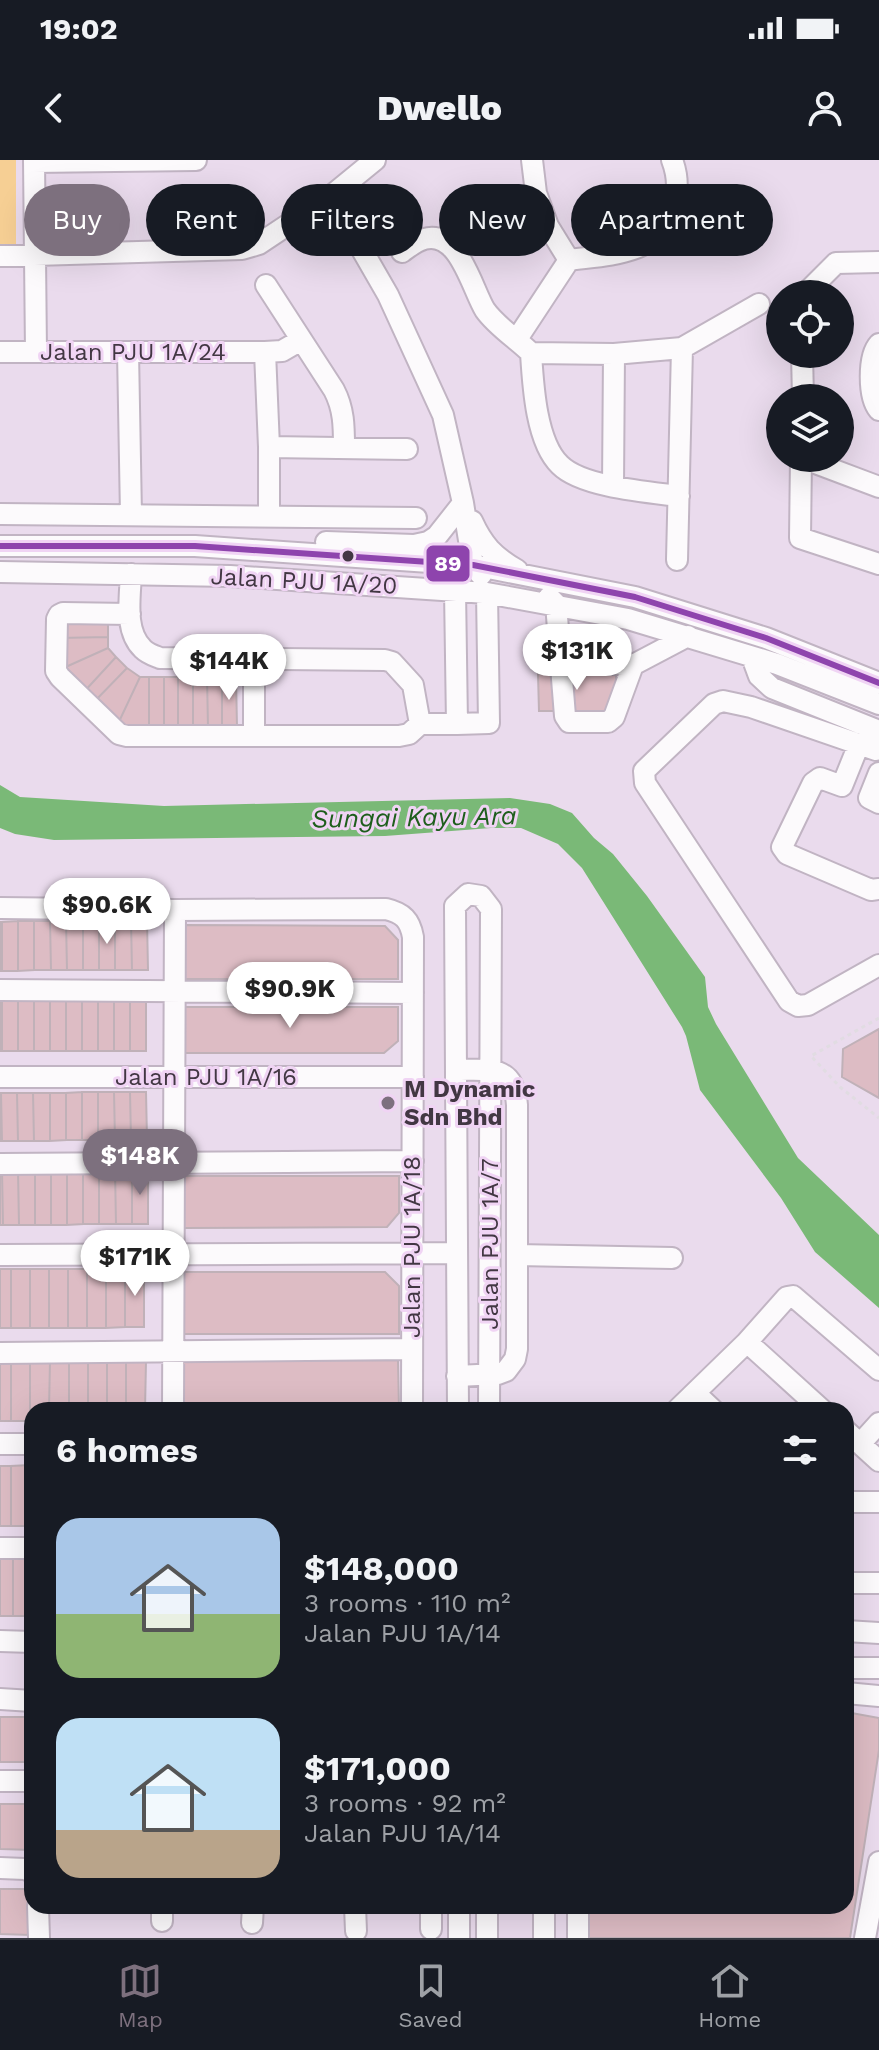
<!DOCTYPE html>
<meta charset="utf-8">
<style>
body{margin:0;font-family:"Work Sans",sans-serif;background:#242831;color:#f1f3f6;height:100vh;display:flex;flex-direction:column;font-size:30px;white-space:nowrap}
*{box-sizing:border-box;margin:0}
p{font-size:26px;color:#9ea1a6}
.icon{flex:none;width:44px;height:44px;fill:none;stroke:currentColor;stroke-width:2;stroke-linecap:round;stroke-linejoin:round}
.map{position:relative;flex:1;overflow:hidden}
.sheet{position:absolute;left:24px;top:1242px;width:830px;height:512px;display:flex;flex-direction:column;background:#171b24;border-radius:24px;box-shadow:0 8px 32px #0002}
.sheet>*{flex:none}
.top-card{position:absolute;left:24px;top:24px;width:832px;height:72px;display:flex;gap:16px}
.buttons{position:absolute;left:766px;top:120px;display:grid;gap:16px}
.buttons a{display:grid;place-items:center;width:88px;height:88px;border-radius:50%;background:#171b24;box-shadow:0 8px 32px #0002;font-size:40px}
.price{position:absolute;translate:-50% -68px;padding:0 18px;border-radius:28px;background:#fff;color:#222;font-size:26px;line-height:52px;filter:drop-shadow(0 2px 4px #0008)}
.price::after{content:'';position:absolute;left:50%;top:48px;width:24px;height:18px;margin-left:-12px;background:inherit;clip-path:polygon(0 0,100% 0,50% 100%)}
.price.on{background:#7d707e;color:#fff}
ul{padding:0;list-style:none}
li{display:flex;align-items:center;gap:24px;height:200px;padding:0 32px}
li span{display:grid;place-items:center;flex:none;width:224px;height:160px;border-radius:24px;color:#555}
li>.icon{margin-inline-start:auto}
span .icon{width:96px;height:96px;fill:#fffc;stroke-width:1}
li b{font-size:34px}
h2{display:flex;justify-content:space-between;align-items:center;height:96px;padding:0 32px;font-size:34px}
.chip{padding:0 28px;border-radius:36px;background:#171b24;box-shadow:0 8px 32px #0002;font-size:28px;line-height:72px}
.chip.on{background:#7d707e;color:#fff}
.status{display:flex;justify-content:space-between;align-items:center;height:56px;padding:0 40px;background:#171b24;direction:ltr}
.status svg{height:22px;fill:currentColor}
header{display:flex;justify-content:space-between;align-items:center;height:104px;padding:0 32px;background:#171b24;font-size:36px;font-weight:800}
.tab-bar{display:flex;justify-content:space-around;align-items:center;height:112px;border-top:2px solid #363941;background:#171b24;font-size:22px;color:#9ea1a6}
.tab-bar a{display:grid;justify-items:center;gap:4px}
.tab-bar .on{color:#7d707e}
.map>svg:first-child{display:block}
</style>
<div class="status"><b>19:02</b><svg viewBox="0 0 49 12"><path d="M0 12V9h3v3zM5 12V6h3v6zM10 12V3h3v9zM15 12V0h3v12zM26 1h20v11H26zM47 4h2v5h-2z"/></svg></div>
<header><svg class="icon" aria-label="back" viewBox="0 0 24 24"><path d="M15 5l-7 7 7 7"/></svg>Dwello<svg class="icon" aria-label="person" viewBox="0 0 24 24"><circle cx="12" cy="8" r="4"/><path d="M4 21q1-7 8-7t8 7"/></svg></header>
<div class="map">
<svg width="879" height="1778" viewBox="0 0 879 1778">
<rect width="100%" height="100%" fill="#eadbed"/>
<path fill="#f6cf94" d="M0,0H16V86H0Z"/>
<path fill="#7ab977" d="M0,625L20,637L164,646L510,638L550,644L572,653L594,678L613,694L647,736L705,817L708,847L716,864L798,998L879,1075V1148L815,1092L781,1038L700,930L686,876L682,867L582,708L558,684L521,668H491L385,676L54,680L15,674L0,668Z"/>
<path fill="#ddbcc4" stroke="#c0b1b8" stroke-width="2" d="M108,459V477L59,478L58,460Z
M108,477V488L59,510V478Z
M108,488L116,497L82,534L59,510Z
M116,497L127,508L92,544L82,534Z
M127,508L140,517L116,568L92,544Z
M538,514H616V551H539Z
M140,517H149V568H116Z
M149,517H164V568H149Z
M164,517H178V568H164Z
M178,517H193V568H178Z
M193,517H207L208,567L193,568Z
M207,517H222V567H208Z
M222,517H236L237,567H222Z
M131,760L132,810H115V761Z
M131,760H147L148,810H132Z
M18,761V811H2V762Z
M18,761H34V810L18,811Z
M34,761H50L51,810H34Z
M50,761H66L67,810H51Z
M66,761H83V810H67Z
M83,761H99V810H83Z
M99,761H115V810H99Z
M0,762H2V811H0Z
M182,765L385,766L398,780V819H181Z
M0,840H2V891H0Z
M2,840H18V891H2Z
M18,840H34V891H18Z
M34,840H50V891H34Z
M50,840H66V891H50Z
M66,840H82V891H66Z
M82,840H98V891H82Z
M98,840H114V891H98Z
M114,840H130V891H114Z
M130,840H146V891H130Z
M184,847H398V881L384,893H184Z
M879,869V938L842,917L843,889Z
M82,932V980H66V933Z
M82,932H98V980H82Z
M98,932H114L115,980H98Z
M114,932H130L131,980H115Z
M130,932H146L147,979L131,980Z
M0,933H1L2,981H0Z
M1,933H17L18,981H2Z
M17,933H33L34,981H18Z
M33,933H50V981H34Z
M50,933H66V980L50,981Z
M115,1010L116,1064H99V1011Z
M115,1010H132V1064H116Z
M132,1010H148V1064H132Z
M0,1011H2L3,1065H0Z
M2,1011H18L19,1065H3Z
M18,1011H35V1065H19Z
M35,1011H51V1065H35Z
M51,1011H67V1065H51Z
M67,1011H83V1064L67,1065Z
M83,1011H99V1064H83Z
M182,1016H399V1053L387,1067L183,1068Z
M144,1108V1167H125V1109Z
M0,1109H11V1168H0Z
M11,1109H30V1168H11Z
M30,1109H49V1168H30Z
M49,1109H68V1168H49Z
M68,1109H87V1168H68Z
M87,1109H106V1168H87Z
M106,1109H125V1167L106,1168Z
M180,1112H385L399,1126V1174H180Z
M398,1200L399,1250H184L183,1201Z
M0,1201H11V1261H0Z
M11,1201H30V1261H11Z
M30,1201H50L49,1250H32V1261H30Z
M50,1201H69V1250H49Z
M69,1201H88V1250H69Z
M88,1201H107V1250H88Z
M107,1201H126V1250H107Z
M126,1201H146L145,1250H126Z
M30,1305V1366H11V1306Z
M30,1305H32V1366H30Z
M0,1306H11V1366H0Z
M0,1395H13V1456H0Z
M13,1395H32V1456H13Z
M846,1552L879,1558V1590L850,1778H587V1746H846Z
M0,1557H32V1602H0Z
M0,1644H32V1690L0,1689Z
M0,1729H32L31,1775L0,1774Z"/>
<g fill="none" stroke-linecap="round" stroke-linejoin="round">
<defs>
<path id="minor" d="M34,0L36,192
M532,0L536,33L548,66L569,100
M34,2L196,0
M331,36L388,135L443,255L463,343L473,405L481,415
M402,92C409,87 416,81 424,79C459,69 472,129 485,150C497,167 517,179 531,193C533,225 536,282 560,305C582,327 648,332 679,336
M0,96L242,89L259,84L331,36L375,0
M569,100C591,97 615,96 636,88C671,75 685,33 672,0
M266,125L334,230C344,249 344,267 344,287
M805,134L836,103L879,102
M517,179L569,100
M879,184C868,196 868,237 879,250
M0,192H265L282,191L301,180
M128,192L131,355
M265,192L269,287V356
M531,193L614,194L682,188L759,144
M802,194L803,238
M269,287L407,289
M801,298L800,378L879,404
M802,298L879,327
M613,326L614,194
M0,354L416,358
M472,361C483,385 493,396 517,410
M326,382L414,385L428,382L437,376L463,343
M0,386H195L473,405L635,437L766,478L879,523
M677,400L682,188
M0,412L230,416L487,433L628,459L777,504L879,544
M131,414C130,438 124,471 143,489C148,494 155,496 160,498L385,500L392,502L413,525L420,564
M455,430L457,564L489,563L487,433
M549,437L556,444L565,556L569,562H608L614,557L633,505L688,476
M130,454L63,453L59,455L57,459L56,511L60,517L119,574L127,576H399L409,574L420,564H457
M752,497L759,516L772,528L879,571
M560,501L633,505
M254,576V499
M859,584L842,626L820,618L813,623L782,687L787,694L871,730L879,729
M876,590L751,547L723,541L714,544L644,611L645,623L789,841L798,846L808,845L879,805
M879,613L869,638L879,643
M0,748L175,750L386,749C403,753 410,760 413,777L412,1250
M0,830L413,833
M456,910C489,910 514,904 517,945V1189L515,1199L506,1211L498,1214L457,1216
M0,917H413
M0,1004L413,1001
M0,1095L457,1093
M517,1095L672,1098
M747,1182L787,1137L793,1136L879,1210
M0,1193L412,1189
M695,1233L713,1250
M173,1250L175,750
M458,1250L455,746L468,734L481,736L491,749L489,1250
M677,1250L747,1182L822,1250
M846,1271L879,1301
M0,1284H32
M860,1284L879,1263
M846,1342H879
M0,1388H32
M846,1423H879
M846,1471L879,1473
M0,1481L32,1482
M846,1508H879
M846,1533L879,1536
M0,1539L32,1541
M0,1621H32
M0,1708L25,1709L32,1712
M38,1746L39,1778
M162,1746V1761
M355,1746L356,1771
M431,1746V1769
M459,1746V1778
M544,1746V1778
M252,1763L253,1746
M487,1778V1746
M578,1778V1746
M865,1778L879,1702"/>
</defs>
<use href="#minor" stroke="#c1b4c3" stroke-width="24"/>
<path stroke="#e1dce2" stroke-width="3" stroke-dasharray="4 4" stroke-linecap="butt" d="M879,858L811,896L840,927L879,958"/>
<use href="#minor" stroke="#fcfafc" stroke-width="20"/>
<defs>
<path id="bus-1" d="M0,386H195L473,405L635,437L766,478L879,523"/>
</defs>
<use href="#bus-1" stroke="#f0d4f4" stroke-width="12"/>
<use href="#bus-1" stroke="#8e44ad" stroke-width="6"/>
</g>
<circle fill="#423743" stroke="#f0d4f4" stroke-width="3" cx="348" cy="396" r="7"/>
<circle fill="#7d707e" stroke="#f0d4f4" stroke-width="3" cx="388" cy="943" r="8"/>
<g text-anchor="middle" stroke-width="6" stroke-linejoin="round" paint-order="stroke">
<g font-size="24" fill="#423743" stroke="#f0d4f4">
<text x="133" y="200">Jalan PJU 1A/24</text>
<text transform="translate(304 421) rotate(3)" y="8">Jalan PJU 1A/20</text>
<text x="206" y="925">Jalan PJU 1A/16</text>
<text transform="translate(490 1084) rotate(-90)" y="8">Jalan PJU 1A/7</text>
<text transform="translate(412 1087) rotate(-90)" y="8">Jalan PJU 1A/18</text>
</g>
<g font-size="24" font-weight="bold" fill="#423743" stroke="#f0d4f4" text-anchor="start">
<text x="404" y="937">M Dynamic<tspan x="404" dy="28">Sdn Bhd</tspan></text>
</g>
<g font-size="26" font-style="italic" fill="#1e5e1c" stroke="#f0d4f4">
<text transform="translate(414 657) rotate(-1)" y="9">Sungai Kayu Ara</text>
</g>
</g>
<rect stroke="#f0d4f4" stroke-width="3" x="425" y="384" width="46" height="39" rx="8" fill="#8e44ad"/>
<g font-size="22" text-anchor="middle" font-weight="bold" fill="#fff">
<text x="448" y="411">89</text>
</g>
</svg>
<div class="buttons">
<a><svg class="icon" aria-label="locate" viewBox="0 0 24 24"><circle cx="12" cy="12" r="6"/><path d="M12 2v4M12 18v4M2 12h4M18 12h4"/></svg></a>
<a><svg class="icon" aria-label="layers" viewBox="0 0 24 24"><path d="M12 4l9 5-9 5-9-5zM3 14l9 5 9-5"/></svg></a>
</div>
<b class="price" style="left:577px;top:532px">$131K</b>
<b class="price" style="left:229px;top:542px">$144K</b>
<b class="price" style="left:107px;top:786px">$90.6K</b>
<b class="price" style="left:290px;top:870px">$90.9K</b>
<b class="price on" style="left:140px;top:1037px">$148K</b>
<b class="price" style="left:135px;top:1138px">$171K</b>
<div class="top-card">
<a class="chip on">Buy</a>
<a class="chip">Rent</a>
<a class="chip">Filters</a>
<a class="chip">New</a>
<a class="chip">Apartment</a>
</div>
<section class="sheet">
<h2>6 homes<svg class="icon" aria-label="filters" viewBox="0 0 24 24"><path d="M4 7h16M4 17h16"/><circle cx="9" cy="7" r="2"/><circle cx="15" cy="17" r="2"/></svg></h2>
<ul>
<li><span style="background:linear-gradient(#a9c7e8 60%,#8fb573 0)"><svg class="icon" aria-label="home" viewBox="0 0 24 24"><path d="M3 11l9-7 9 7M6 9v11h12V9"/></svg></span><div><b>$148,000</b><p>3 rooms · 110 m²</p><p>Jalan PJU 1A/14</p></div></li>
<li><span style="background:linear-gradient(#bfe0f5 70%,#b9a48a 0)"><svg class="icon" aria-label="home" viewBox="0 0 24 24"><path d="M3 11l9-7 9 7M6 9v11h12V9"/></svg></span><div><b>$171,000</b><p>3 rooms · 92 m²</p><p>Jalan PJU 1A/14</p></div></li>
</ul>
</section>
</div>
<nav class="tab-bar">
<a class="on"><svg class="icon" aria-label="map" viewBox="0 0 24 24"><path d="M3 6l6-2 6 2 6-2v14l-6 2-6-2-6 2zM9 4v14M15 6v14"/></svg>Map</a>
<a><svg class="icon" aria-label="saved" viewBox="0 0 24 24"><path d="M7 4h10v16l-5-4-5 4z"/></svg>Saved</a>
<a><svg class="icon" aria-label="home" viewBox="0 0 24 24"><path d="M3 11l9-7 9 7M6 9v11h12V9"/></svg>Home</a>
</nav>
